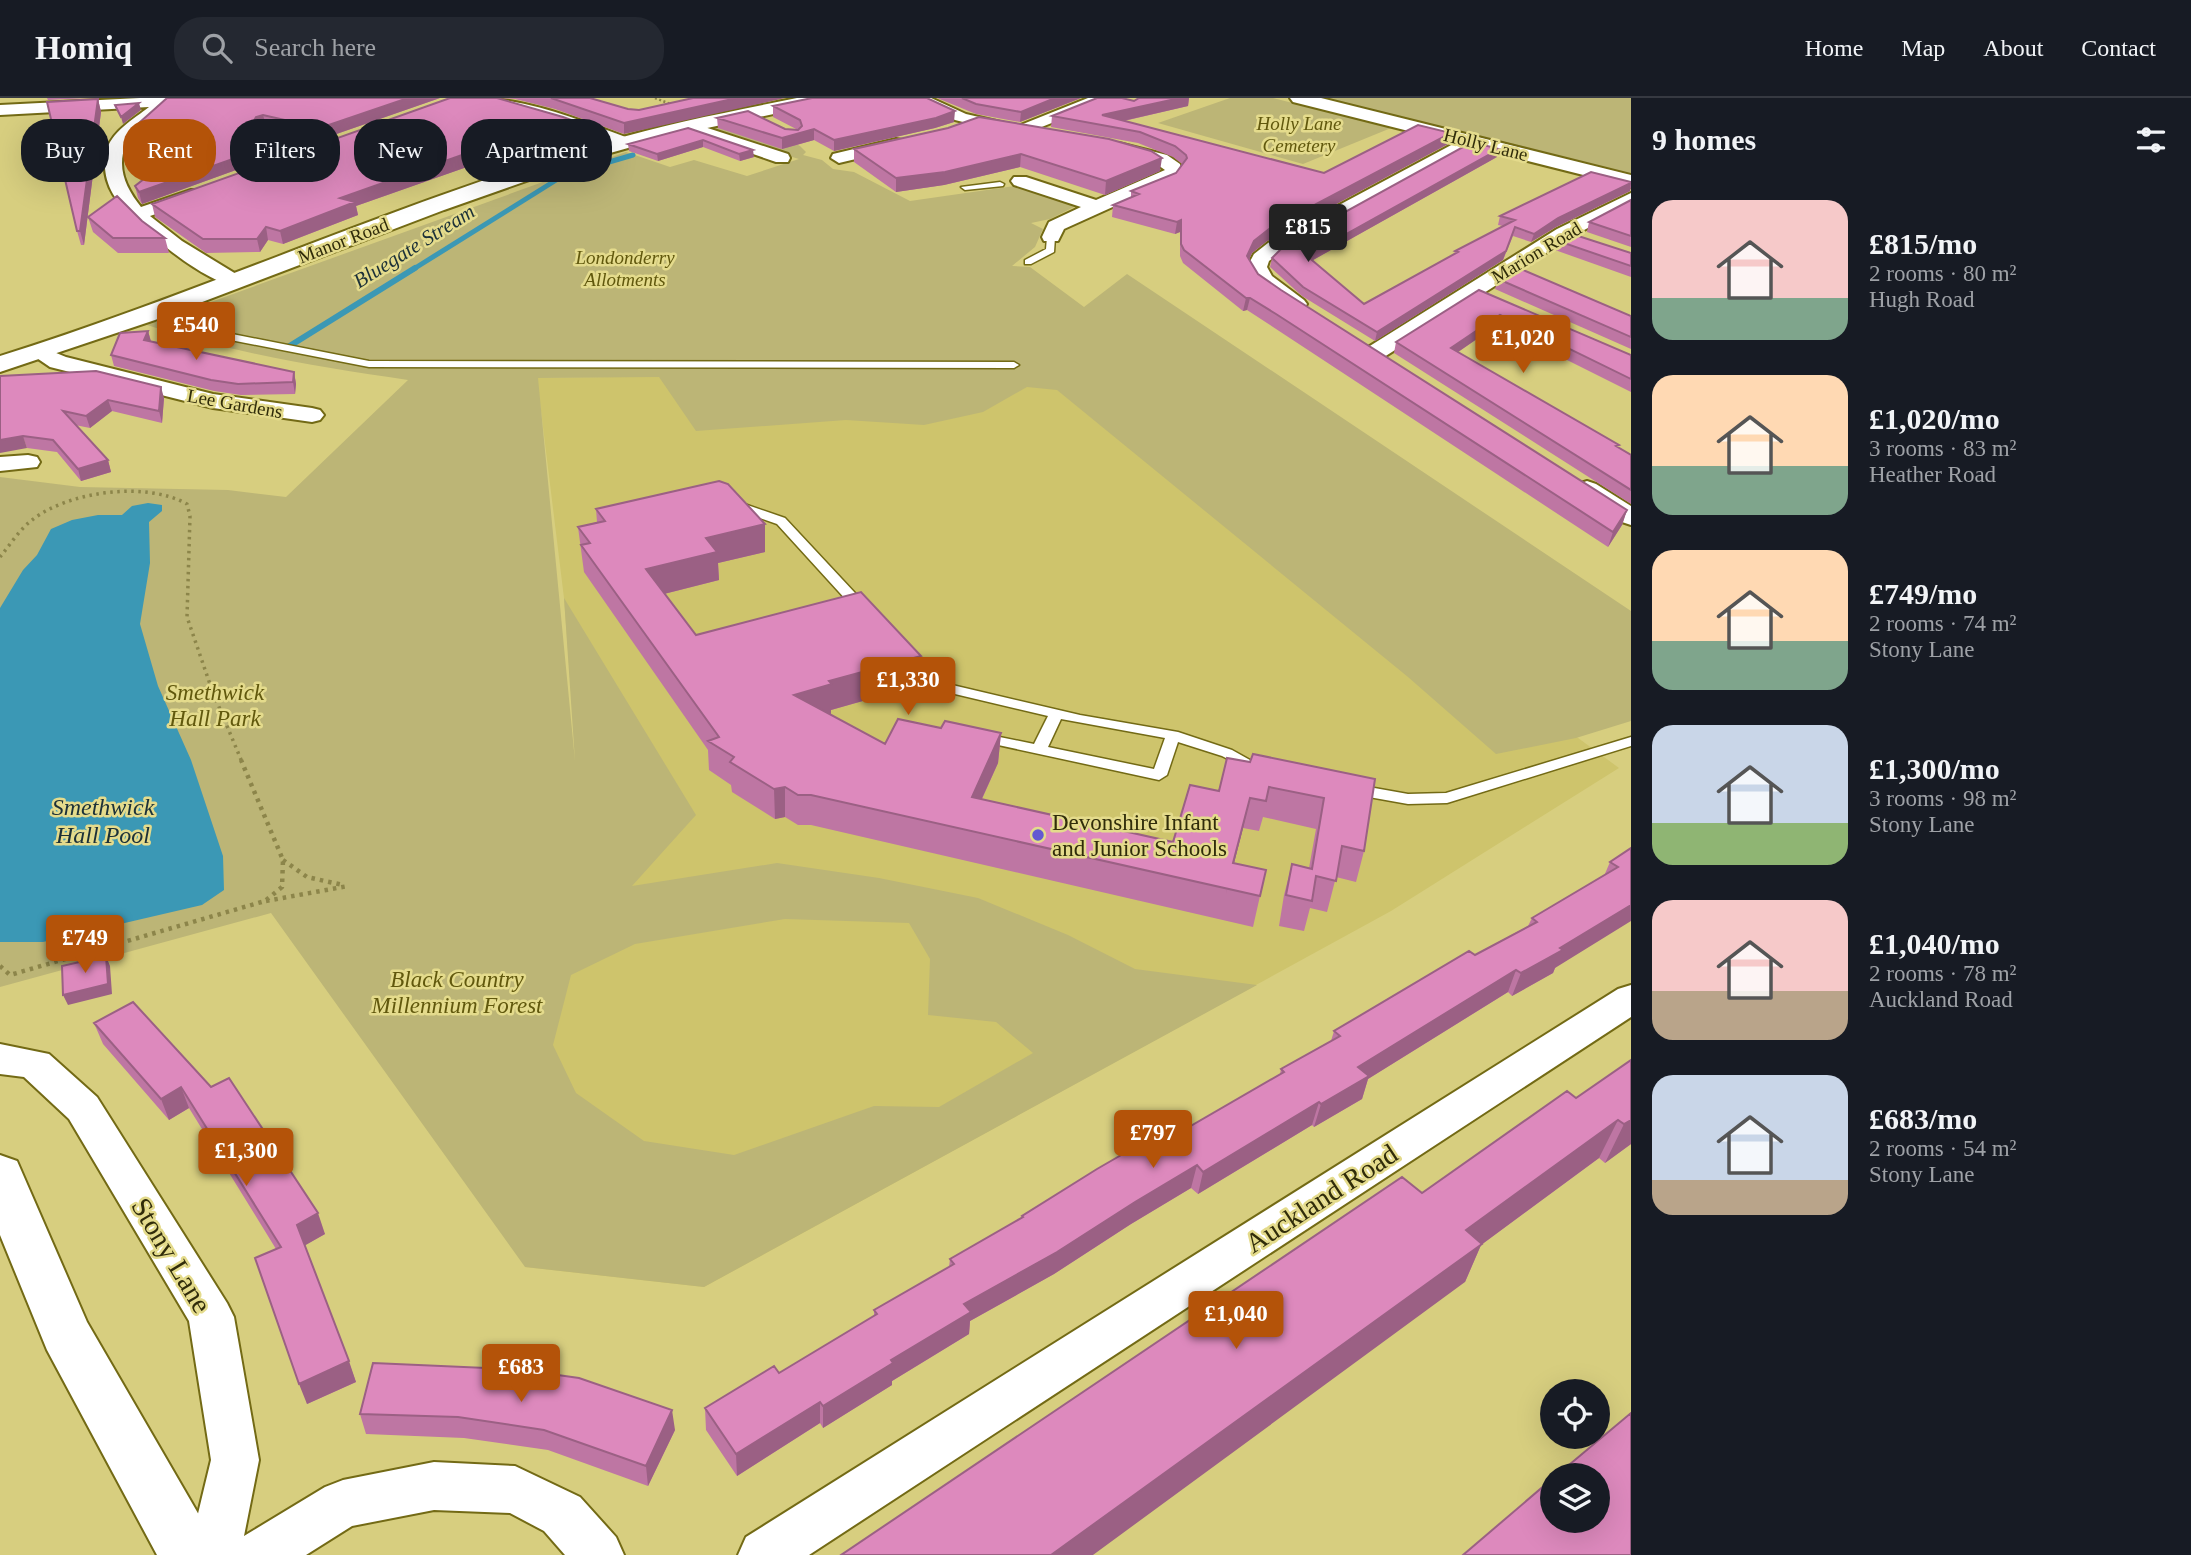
<!DOCTYPE html>
<meta charset="utf-8">
<style>
body{margin:0;font-family:"Times New Roman",serif;background:#242831;color:#f1f3f6;height:100vh;display:flex;flex-direction:column;font-size:26px;white-space:nowrap}
*{box-sizing:border-box;margin:0}
p{font-size:23px;color:#9ea1a6}
.icon{flex:none;width:38px;height:38px;fill:none;stroke:currentColor;stroke-width:2;stroke-linecap:round;stroke-linejoin:round}
.map{position:relative;flex:1;overflow:hidden}
.drawer{display:flex;flex-direction:column;background:#171b24;width:560px}
.drawer>*{flex:none}
.hud{position:absolute;left:21px;top:21px;width:665px;height:63px;display:flex;gap:14px}
.controls{position:absolute;left:1540px;top:1281px;display:grid;gap:14px}
.controls a{display:grid;place-items:center;width:70px;height:70px;border-radius:50%;background:#171b24;box-shadow:0 7px 28px #0002;font-size:35px}
.price{position:absolute;translate:-50% -60px;padding:0 16px;border-radius:7px;background:#b45309;color:#fff;font-size:23px;line-height:46px;filter:drop-shadow(0 2px 4px #0008)}
.price::after{content:'';position:absolute;left:50%;top:42px;width:21px;height:16px;margin-left:-10px;background:inherit;clip-path:polygon(0 0,100% 0,50% 100%)}
.price.active{background:#222;color:#fff}
ul{padding:0;list-style:none}
li{display:flex;align-items:center;gap:21px;height:175px;padding:0 21px}
li span{display:grid;place-items:center;flex:none;width:196px;height:140px;border-radius:21px;color:#555}
li>.icon{margin-inline-start:auto}
span .icon{width:84px;height:84px;fill:#fffc;stroke-width:1}
li b{font-size:30px}
h2{display:flex;justify-content:space-between;align-items:center;height:84px;padding:0 21px;font-size:30px}
.tag{padding:0 24px;border-radius:28px;background:#171b24;box-shadow:0 7px 28px #0002;font-size:24px;line-height:63px}
.tag.active{background:#b45309;color:#fff}
header{display:flex;align-items:center;gap:42px;box-sizing:border-box;height:98px;padding:0 35px;background:#171b24;border-bottom:2px solid #363941}
header strong{font-size:33px}
nav{display:flex;gap:38px;margin-inline-start:auto;font-size:24px}
.search{width:490px;height:63px;background:#242831;display:flex;align-items:center;gap:18px;box-sizing:border-box;padding:0 24px;border-radius:28px;color:#9ea1a6;font-size:26px}
main{display:flex;flex:1;min-height:0}
.map>svg:first-child{display:block}
</style>
<header>
<strong>Homiq</strong>
<div class="search"><svg class="icon" aria-label="search" viewBox="0 0 24 24"><circle cx="10" cy="10" r="6"/><path d="M15 15l6 6"/></svg>Search here</div>
<nav><a>Home</a><a>Map</a><a>About</a><a>Contact</a></nav>
</header>
<main>
<div class="map">
<svg width="1631" height="1457" viewBox="0 0 1631 1457">
<rect width="100%" height="100%" fill="#d7ce7f"/>
<path fill="#cec46c" d="M1079,273L1619,670L1391,813L704,1189L525,1169L580,714L564,500L537,280Z"/>
<path fill="#bcb576" fill-rule="evenodd" d="M1230,0H1273L1391,30L1303,66L1158,25Z
M1317,0H1631V77Z
M749,22L800,48L806,54L803,57L822,62L833,71L854,74L910,103L1021,87L1078,107L1050,121L1031,125L1043,131L1035,149L1012,168L1030,169L1084,209L1127,176L1631,513V623L1576,640L1496,656L1408,579L1057,292L1027,289L983,314L924,327L846,322L696,333L659,279L538,280L575,663L564,500L696,717L632,788L777,765L879,780L978,800L1068,837L1135,871L1257,887L704,1189L525,1169L271,815L0,889V379L80,389L228,392L286,399L408,282C320,269 232,255 147,227L626,54L670,69L694,62L747,78L799,61L702,32ZM785,821L909,825L930,861L928,917L996,924L1033,955L939,1009L874,1008L734,1057L644,1043L576,995L553,947L571,877L635,846Z"/>
<path fill="#3b98b5" d="M148,405L162,407V413L149,424L150,465L140,526L158,588L191,662L223,758L224,792L202,807L43,844H0V510L23,472L37,457L51,431L72,422L98,417H122L132,408Z"/>
<g fill="none" stroke-linecap="round" stroke-linejoin="round">
<path stroke="#3b98b5" stroke-width="5" d="M568,76L633,57
M412,172L561,79"/>
<path stroke="#3b98b5" stroke-width="6" d="M288,249L415,170"/>
<defs>
<path id="lane" d="M1000,84L1004,86L1003,88L965,92L961,89Z
M1051,136L1055,139L1054,154L1031,166H1025V162L1046,151L1047,139Z
M151,213L212,232L369,263L1014,264L1019,267L1014,270L369,269L210,238L148,218V214Z
M730,401L785,420L869,510V516H859L777,426L726,408V402Z
M906,554L911,555L933,578L948,586L1080,617L1178,634L1232,652L1266,671L1263,674H1253L1222,658L1178,644L1167,677L1159,682L975,642L973,639L980,635L1034,646L1048,618L938,592L923,584L901,561L899,558L901,555ZM1061,621L1165,640L1154,671L1048,649Z
M1631,639V648L1447,705L1408,706L1352,696L1344,691L1352,686L1408,696L1446,695Z"/>
<path id="street" d="M140,0H237L229,5L168,8L126,46C116,70 126,90 141,109L191,92H203L206,96L203,100L150,118L182,143L241,179L244,183L241,187C213,194 128,122 113,96C106,84 103,69 106,55C110,34 134,21 149,9L0,17V7Z
M475,0C528,0 582,23 631,41L633,45L625,50L619,49L565,28L478,3Z
M910,0H931L966,16L1018,28L1088,0H1110L1107,3L1019,38L955,22Z
M689,24L788,56L790,60L788,64H776L683,32L681,29L683,26Z
M265,30L330,46L332,50L324,55L259,38L257,35Z
M1470,37L1478,42L1476,45L1282,153L1269,163L1267,169L1272,178L1304,202L1307,206L1304,210C1282,216 1256,187 1247,169L1254,156L1268,145Z
M896,41L902,42L904,46L902,50L839,65L831,60L833,56Z
M1119,45L1167,57L1180,66L1182,75L1179,79L1064,131L1058,143H1044L1042,139L1049,124L1081,109L1014,87L1011,83L1014,79H1026L1096,102L1165,72L1155,65L1113,54L1111,50L1113,46Z
M1631,95V107L1571,139L1381,261H1365L1362,256L1365,251L1557,131Z
M39,248L66,259L213,296L312,310L320,312L324,317L320,322L312,324L213,310L50,269L28,254L31,249Z
M28,357L37,359L40,364L37,369L0,373V359Z
M1587,383L1596,386L1631,408V427L1622,424L1578,396L1574,391L1578,386Z
M1631,887V919L809,1457H738L746,1439L1618,891Z
M0,946L49,956L97,999L227,1205L234,1219L259,1362L244,1438L325,1389L343,1382L434,1364L515,1368L580,1399L616,1439L624,1457H565L544,1433L510,1415L434,1412L352,1428L306,1457H188L211,1362L189,1223L69,1021L24,979L0,976Z"/>
<path id="secondary" d="M797,0H833L830,4L674,37L589,61L444,112L155,222L0,274V258C204,194 400,103 605,44C668,25 733,13 797,0Z
M1290,0H1321L1631,77V89L1293,4Z
M0,1057L17,1063L87,1224L210,1436L219,1457H157L47,1252L0,1137Z"/>
</defs>
<use href="#lane" stroke="#736a15" stroke-width="3"/>
<use href="#street" stroke="#736a15" stroke-width="4"/>
<use href="#secondary" stroke="#736a15" stroke-width="4"/>
<path stroke="#8c854a" stroke-width="2.5" stroke-dasharray="2 2.5" stroke-linecap="butt" d="M655,0L673,7"/>
<path stroke="#8c854a" stroke-width="3.5" stroke-dasharray="2.5 4.5" stroke-linecap="butt" d="M0,459C10,447 19,432 32,422C69,393 146,383 187,406L190,418L187,519L212,592L242,664"/>
<path stroke="#8c854a" stroke-width="4.5" stroke-dasharray="3.5 5" stroke-linecap="butt" d="M283,762L307,779L343,787
M266,803L348,788
M0,868L10,877L265,803L282,789L283,762L241,662"/>
<use href="#lane" fill="#fff" fill-rule="evenodd"/>
<use href="#street" fill="#fff" fill-rule="evenodd"/>
<use href="#secondary" fill="#fff" fill-rule="evenodd"/>
</g>
<path fill="#be76a3" d="M47,0H88L48,2Z
M167,0H440L322,41L266,27L258,30L295,39L297,50L142,106L138,100L135,88L147,79L133,44L130,33Z
M450,0H590L628,11L624,36L555,11L515,1L498,0L597,43L570,45L504,65L464,70L356,108L358,117L283,146L268,142L260,154L206,155L155,119L152,106Z
M937,0H1081L1020,24L976,16Z
M1131,0H1189L1188,8L1124,23L1324,75L1448,46L1267,143L1252,155L1249,161L1258,176L1281,192L1627,412L1622,427L1608,449L1273,229L1247,212L1243,213L1183,165L1180,158V134L1175,136L1112,119L1113,107L1131,100V93L1176,75L1182,66L1173,59L1138,45L1051,29L1052,18L1134,3L1138,0Z
M98,1L101,14L84,147H81L77,133Z
M773,8L954,24L935,30L834,53L814,42L782,51L718,30L717,20L785,31L798,32L773,19Z
M688,30L754,59L740,63L703,49L658,63L629,53L628,46Z
M948,30L1160,73L1105,97L1020,69L944,87L896,94L854,64V51Z
M1497,59L1313,162L1364,206L1454,156L1455,153L1503,128L1498,127L1500,118L1631,84V89L1630,93L1556,129L1531,144L1513,138L1503,162L1375,243L1302,198L1270,169L1272,160Z
M1631,102V149L1587,134L1589,124Z
M88,119L142,123L165,140L169,155H118L93,134Z
M1558,143L1631,155V179L1555,152Z
M1498,181L1631,218V251L1495,191Z
M1479,192L1631,257V294L1497,227L1458,254L1631,357V406L1394,255L1396,244Z
M148,233L151,243L294,274L296,286L295,296L241,297L214,293L114,268L111,257Z
M0,278L164,300L162,325L112,313L90,330L75,327L108,362L111,374L81,383L57,354L27,350Z
M596,411L765,426V454L718,465L719,482L664,496L696,537L919,587L831,612V616H829L885,646L941,630L1001,635L998,665L982,701L1173,744L1219,693L1250,664L1375,681L1364,753L1356,784L1336,779L1327,814L1310,810L1304,833L1279,828L1284,797L1292,766L1309,770L1316,731L1263,719L1259,733L1243,730L1234,765L1260,798L1253,829L811,727H798L785,719L775,721L732,694L731,687L709,672L708,652L584,474L578,429L597,424Z
M1631,750L1555,870L1553,875L1512,898L1508,894L1368,981L1362,1001L1314,1029L1312,1027L1198,1096L1191,1090L1131,1126L1054,1176L970,1223L969,1236L892,1283V1287L823,1330L820,1325L737,1378L706,1332L705,1310L779,1275L874,1218V1212L949,1169L950,1161L1022,1120V1118L1156,1048L1280,976L1281,971L1331,943L1334,933L1528,828L1532,820L1604,778L1610,764Z
M133,904L325,1136L305,1147L356,1284L307,1306L276,1151L189,1010L169,1022L103,946L94,925Z
M1631,962V1046L1605,1065L1599,1060L1481,1147L1465,1184L1422,1095L1576,1000Z
M373,1265L675,1332L648,1388L548,1352L464,1340L366,1336L360,1316Z"/>
<path fill="#9b6084" d="M408,0H440L322,41L320,30Z
M737,0H785L624,36V25Z
M1055,0H1081L1020,24L1021,14Z
M1180,0H1189L1188,8L1101,28L1102,17Z
M98,1L101,14L84,147L80,133Z
M139,5L141,12L123,26L121,19Z
M955,13L954,24L935,30L834,53V42Z
M263,17L266,27L258,30L255,36L252,26L256,19Z
M596,31L597,43L570,45L504,65L464,70L356,108L358,117L283,146L280,133L340,100L462,57L569,33Z
M814,31V42L782,51V40Z
M1451,35L1448,46L1267,143L1252,155L1245,170L1247,158L1254,143L1269,131Z
M295,39L297,50L142,106L139,94Z
M703,42V49L658,63L657,56Z
M1499,51L1497,59L1306,166L1307,158Z
M753,52L754,59L740,63L739,56Z
M1021,56L1020,69L944,87L896,94V80Z
M1162,60L1160,73L1105,97L1106,83Z
M1631,85L1630,93L1556,129L1531,144L1534,136L1558,120Z
M1181,122L1180,134L1175,136L1177,124Z
M266,129L268,142L260,154L257,141Z
M1515,129L1503,162L1375,243L1377,234Z
M1246,200H1250L1247,212L1243,213Z
M1500,217L1497,227L1448,261L1451,250Z
M148,233L151,244L144,242Z
M294,274L296,286L295,296L293,284Z
M161,289L164,300L162,325L159,313Z
M108,302L112,313L90,330L86,318Z
M23,338L27,350L0,355V342Z
M108,362L111,374L81,383L78,371Z
M1627,412L1622,427L1608,449L1613,434Z
M765,426V454L718,465L719,482L648,500L646,471L706,440Z
M921,558L919,587L831,612V616L794,626V597L829,583Z
M1001,635L998,665L969,729L972,699Z
M785,689V719L775,721L774,691Z
M1250,700L1243,730L1226,796L1233,765Z
M1631,805V823L1555,870L1553,875L1512,898L1521,875Z
M106,858L110,868L112,896L68,907L63,897Z
M1516,872L1508,894L1368,981L1362,1001L1314,1029L1321,1006L1358,969Z
M181,989L189,1010L169,1022L161,1001Z
M1319,1004L1312,1027L1198,1096L1203,1074Z
M1618,1022L1599,1060L1481,1147L1465,1184L1093,1457H1051L1466,1132Z
M1631,1022V1046L1605,1065L1624,1026Z
M1197,1067L1191,1090L1131,1126L1054,1176L970,1223L969,1236L892,1283V1287L823,1330V1308L891,1262L964,1206Z
M318,1115L325,1136L304,1148L297,1127Z
M349,1263L356,1284L307,1306L299,1286Z
M820,1304V1325L737,1378L736,1356Z
M672,1312L675,1332L648,1388L646,1368Z"/>
<path fill="#dd89bd" stroke="#9b6084" stroke-width="2" d="M167,0H408L320,30L263,17L256,19L252,26L256,30L295,39L139,94L135,88L149,77L130,33Z
M450,0H497L563,19L596,31L569,33L502,53L462,57L340,100L355,104L280,133L266,129L257,141H203L152,106Z
M551,0H590L628,11L639,12L693,0H737L624,25Z
M812,0H927L955,13L936,20L834,42L814,31L782,40L717,20L748,13L785,31L798,32L802,28L800,22L773,8Z
M962,0H1055L1021,14L976,6Z
M1097,0H1122L1134,3L1139,0H1180L1102,17L1324,75L1418,27L1451,35L1269,131L1254,143L1247,158L1258,176L1281,192L1627,412L1613,434L1276,216L1250,200H1246L1184,152L1181,146V122L1177,124L1113,107L1139,96L1131,93L1176,75L1187,60L1186,57L1175,48L1140,34L1052,18Z
M98,1L80,133H77L47,4Z
M139,5L121,19L115,7Z
M979,19L1109,41L1151,53L1162,60L1106,83L1021,56L945,74L896,80L854,51L948,30Z
M688,30L753,52L739,56L703,42L657,56L628,46Z
M1472,44L1499,51L1307,158L1364,206L1458,154L1455,153L1515,122L1500,118L1591,74L1631,84V85L1558,120L1534,136L1515,129L1506,153L1377,234L1303,189L1272,160L1285,147Z
M117,98L142,123L165,140H113L88,119Z
M1631,102V138L1589,124Z
M1569,135L1631,155V168L1558,143Z
M1516,169L1631,218V239L1498,181Z
M1479,192L1631,257V281L1500,217L1451,250L1619,347L1616,348L1631,357V392L1396,244Z
M148,233L144,242L294,274L293,284L238,286L211,282L111,257L120,235Z
M96,273L161,289L159,313L108,302L86,318L63,313L108,362L78,371L53,342L23,338L0,342V278Z
M719,383L728,386L765,426L706,440L717,454L646,471L696,537L861,494L921,558L829,583L832,586L794,597L885,646L898,621L941,630L945,623L1001,635L972,699L1173,744L1190,687L1219,693L1227,660L1250,664L1253,656L1375,681L1364,753L1342,748L1336,783L1316,778L1312,803L1286,797L1292,766L1312,771L1324,700L1269,689L1266,703L1250,700L1233,765L1266,772L1260,798L811,697H798L785,689L774,691L730,664L734,659L708,643L719,639L581,447L590,445L578,429L605,423L596,411Z
M1631,750V807L1560,850L1563,852L1521,875L1516,872L1358,969L1369,978L1321,1006L1319,1004L1203,1074L1197,1067L1135,1104L1057,1154L964,1206L971,1214L891,1262L893,1265L823,1308L820,1304L736,1356L705,1310L774,1268L779,1275L877,1216L874,1212L954,1166L950,1161L1023,1119L1022,1118L1097,1071L1149,1041L1156,1048L1284,974L1281,971L1340,938L1334,933L1469,853L1475,857L1537,824L1532,820L1618,769L1610,764Z
M106,858L108,886L63,897L62,868Z
M133,904L211,989L229,980L318,1115L297,1127L349,1263L299,1286L255,1160L281,1149L181,989L161,1001L94,925Z
M1631,962V1022L1624,1026L1618,1022L1466,1132L1482,1146L1051,1457H841L1402,1079L1422,1095L1567,993L1576,1000Z
M373,1265L486,1270L487,1267L579,1280L672,1312L646,1368L544,1332L458,1319L360,1316Z
M1631,1315V1457H1463L1552,1381V1423H1598V1377H1557Z"/>
<circle fill="#6459d2" stroke="#e4db8c" stroke-width="2.5" cx="1038" cy="737" r="7"/>
<g text-anchor="middle" stroke-width="5" stroke-linejoin="round" paint-order="stroke">
<g font-size="19" font-style="italic" fill="#61580d" stroke="#e4db8c">
<text x="1299" y="32">Holly Lane<tspan x="1299" dy="22">Cemetery</tspan></text>
<text x="625" y="166">Londonderry<tspan x="625" dy="22">Allotments</tspan></text>
</g>
<g font-size="19" fill="#302c0a" stroke="#e4db8c">
<text transform="translate(1486 46) rotate(14)" y="7">Holly Lane</text>
<text transform="translate(343 142) rotate(-21)" y="7">Manor Road</text>
<text transform="translate(1536 154) rotate(-31)" y="7">Marion Road</text>
<text transform="translate(235 305) rotate(10)" y="7">Lee Gardens</text>
</g>
<g font-size="21" font-style="italic" fill="#1c3138" stroke="#e4db8c">
<text transform="translate(414 148) rotate(-32)" y="7">Bluegate Stream</text>
</g>
<g font-size="23" font-style="italic" fill="#61580d" stroke="#e4db8c">
<text x="215" y="602">Smethwick<tspan x="215" dy="26">Hall Park</tspan></text>
<text x="457" y="889">Black Country<tspan x="457" dy="26">Millennium Forest</tspan></text>
</g>
<g font-size="23" fill="#302c0a" stroke="#e4db8c" text-anchor="start">
<text x="1052" y="732">Devonshire Infant<tspan x="1052" dy="26">and Junior Schools</tspan></text>
</g>
<g font-size="24" font-style="italic" fill="#1c3138" stroke="#e4db8c">
<text x="103" y="717">Smethwick<tspan x="103" dy="28">Hall Pool</tspan></text>
</g>
<g font-size="28" fill="#302c0a" stroke="#e4db8c">
<text transform="translate(1321 1100) rotate(-33)" y="10">Auckland Road</text>
<text transform="translate(172 1157) rotate(59)" y="10">Stony Lane</text>
</g>
</g>
</svg>
<div class="controls">
<a><svg class="icon" aria-label="locate" viewBox="0 0 24 24"><circle cx="12" cy="12" r="6"/><path d="M12 2v4M12 18v4M2 12h4M18 12h4"/></svg></a>
<a><svg class="icon" aria-label="layers" viewBox="0 0 24 24"><path d="M12 4l9 5-9 5-9-5zM3 14l9 5 9-5"/></svg></a>
</div>
<b class="price active" style="left:1308px;top:166px">£815</b>
<b class="price" style="left:196px;top:264px">£540</b>
<b class="price" style="left:1523px;top:277px">£1,020</b>
<b class="price" style="left:908px;top:619px">£1,330</b>
<b class="price" style="left:85px;top:877px">£749</b>
<b class="price" style="left:1153px;top:1072px">£797</b>
<b class="price" style="left:246px;top:1090px">£1,300</b>
<b class="price" style="left:1236px;top:1253px">£1,040</b>
<b class="price" style="left:521px;top:1306px">£683</b>
<div class="hud">
<a class="tag">Buy</a>
<a class="tag active">Rent</a>
<a class="tag">Filters</a>
<a class="tag">New</a>
<a class="tag">Apartment</a>
</div>
</div>
<section class="drawer">
<h2>9 homes<svg class="icon" aria-label="filters" viewBox="0 0 24 24"><path d="M4 7h16M4 17h16"/><circle cx="9" cy="7" r="2"/><circle cx="15" cy="17" r="2"/></svg></h2>
<ul>
<li><span style="background:linear-gradient(#f6c9c9 70%,#7fa58c 0)"><svg class="icon" aria-label="home" viewBox="0 0 24 24"><path d="M3 11l9-7 9 7M6 9v11h12V9"/></svg></span><div><b>£815/mo</b><p>2 rooms · 80 m²</p><p>Hugh Road</p></div></li>
<li><span style="background:linear-gradient(#ffd9b3 65%,#7fa58c 0)"><svg class="icon" aria-label="home" viewBox="0 0 24 24"><path d="M3 11l9-7 9 7M6 9v11h12V9"/></svg></span><div><b>£1,020/mo</b><p>3 rooms · 83 m²</p><p>Heather Road</p></div></li>
<li><span style="background:linear-gradient(#ffd9b3 65%,#7fa58c 0)"><svg class="icon" aria-label="home" viewBox="0 0 24 24"><path d="M3 11l9-7 9 7M6 9v11h12V9"/></svg></span><div><b>£749/mo</b><p>2 rooms · 74 m²</p><p>Stony Lane</p></div></li>
<li><span style="background:linear-gradient(#c9d6e8 70%,#8fb573 0)"><svg class="icon" aria-label="home" viewBox="0 0 24 24"><path d="M3 11l9-7 9 7M6 9v11h12V9"/></svg></span><div><b>£1,300/mo</b><p>3 rooms · 98 m²</p><p>Stony Lane</p></div></li>
<li><span style="background:linear-gradient(#f6c9c9 65%,#b9a48a 0)"><svg class="icon" aria-label="home" viewBox="0 0 24 24"><path d="M3 11l9-7 9 7M6 9v11h12V9"/></svg></span><div><b>£1,040/mo</b><p>2 rooms · 78 m²</p><p>Auckland Road</p></div></li>
<li><span style="background:linear-gradient(#c9d6e8 75%,#b9a48a 0)"><svg class="icon" aria-label="home" viewBox="0 0 24 24"><path d="M3 11l9-7 9 7M6 9v11h12V9"/></svg></span><div><b>£683/mo</b><p>2 rooms · 54 m²</p><p>Stony Lane</p></div></li>
</ul>
</section>
</main>
